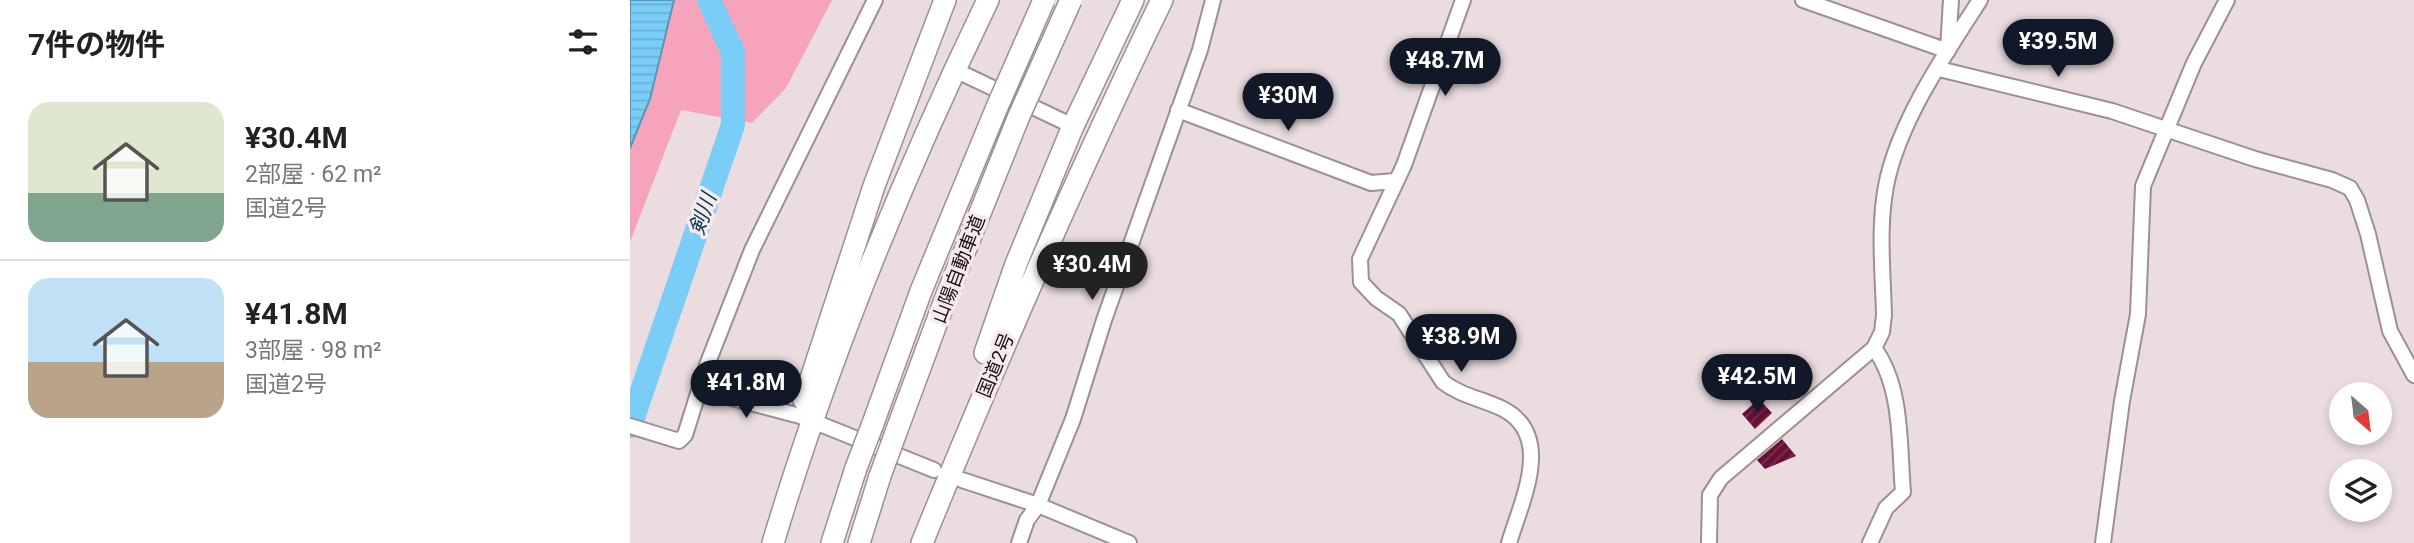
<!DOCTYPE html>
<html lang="ja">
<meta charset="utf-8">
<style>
body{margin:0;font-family:Roboto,"Noto Sans JP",sans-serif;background:#f2f2f2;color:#222;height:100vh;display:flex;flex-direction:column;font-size:26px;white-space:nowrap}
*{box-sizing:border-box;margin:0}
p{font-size:23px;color:#767676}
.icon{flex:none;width:38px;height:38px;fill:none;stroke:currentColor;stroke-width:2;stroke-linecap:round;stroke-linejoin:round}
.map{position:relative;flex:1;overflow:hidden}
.panel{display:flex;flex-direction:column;background:#fff;width:630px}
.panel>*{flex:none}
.needle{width:46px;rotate:152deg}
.buttons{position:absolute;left:1699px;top:382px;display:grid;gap:14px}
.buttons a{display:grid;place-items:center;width:63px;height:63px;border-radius:50%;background:#fff;box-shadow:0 4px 10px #0003;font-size:35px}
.price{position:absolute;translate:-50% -60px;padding:0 16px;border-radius:24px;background:#111827;color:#fff;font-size:23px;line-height:46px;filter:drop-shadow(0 2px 4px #0008)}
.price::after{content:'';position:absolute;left:50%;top:42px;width:21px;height:16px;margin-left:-10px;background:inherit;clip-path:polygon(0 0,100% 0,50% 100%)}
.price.selected{background:#222;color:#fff}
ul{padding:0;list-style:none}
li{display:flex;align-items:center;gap:21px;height:175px;padding:0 28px}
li+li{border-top:2px solid #e0e0e0}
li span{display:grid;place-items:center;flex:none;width:196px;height:140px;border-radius:21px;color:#555}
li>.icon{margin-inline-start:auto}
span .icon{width:84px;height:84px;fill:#fffc;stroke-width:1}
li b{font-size:30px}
h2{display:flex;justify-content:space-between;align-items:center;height:84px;padding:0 28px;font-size:30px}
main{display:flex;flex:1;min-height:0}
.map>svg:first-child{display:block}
</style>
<main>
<section class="panel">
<h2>7件の物件<svg class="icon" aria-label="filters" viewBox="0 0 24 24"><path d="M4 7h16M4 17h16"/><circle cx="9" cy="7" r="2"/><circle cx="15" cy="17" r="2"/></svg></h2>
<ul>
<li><span style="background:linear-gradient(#dfe7d0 65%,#7fa58c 0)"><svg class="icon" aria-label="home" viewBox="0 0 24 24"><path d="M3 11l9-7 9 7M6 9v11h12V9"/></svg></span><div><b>¥30.4M</b><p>2部屋 · 62 m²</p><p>国道2号</p></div></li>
<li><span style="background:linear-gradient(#bfe0f5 60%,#b9a48a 0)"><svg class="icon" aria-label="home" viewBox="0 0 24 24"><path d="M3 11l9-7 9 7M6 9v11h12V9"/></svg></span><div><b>¥41.8M</b><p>3部屋 · 98 m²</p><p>国道2号</p></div></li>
</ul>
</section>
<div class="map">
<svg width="1784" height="543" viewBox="0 0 1784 543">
<defs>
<pattern id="water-rules" width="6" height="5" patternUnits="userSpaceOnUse" patternTransform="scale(1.75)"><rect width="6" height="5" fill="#79cdf7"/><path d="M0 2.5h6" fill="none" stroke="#68afd3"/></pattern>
<pattern id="building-hatch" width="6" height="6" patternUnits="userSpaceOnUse" patternTransform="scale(1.75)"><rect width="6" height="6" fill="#690f37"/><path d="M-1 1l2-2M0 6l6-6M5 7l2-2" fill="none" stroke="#793151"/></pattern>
</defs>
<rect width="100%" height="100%" fill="#eadcdf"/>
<path fill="#f5a4bc" d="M44,0H202L156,88L122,123L51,110L0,242V148L20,99Z"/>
<path fill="url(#water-rules)" stroke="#5c95b3" stroke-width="2" d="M0,0H44L20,99L0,148Z"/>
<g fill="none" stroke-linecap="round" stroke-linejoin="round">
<path stroke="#79cdf7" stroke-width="24" d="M0,426L103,125V52L79,0"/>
</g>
<path fill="url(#building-hatch)" d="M1129,399L1142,413L1125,429L1112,414Z
M1152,439L1166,456L1135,469L1127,460Z"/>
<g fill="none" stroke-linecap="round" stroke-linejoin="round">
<defs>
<path id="minor" d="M833,0L774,165L730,259L731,282L746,298L769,314L813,382C831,396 853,399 873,409C925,436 891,502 879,543
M1173,0L1318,51
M1318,49L1321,0
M1309,69L1482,111L1625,159L1702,180L1720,188L1727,200L1738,234L1760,331L1784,375
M325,70L443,126
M548,110L741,183L765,181
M71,390L170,416L304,470
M0,426L49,441L55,435L77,365L122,250L245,0
M332,480L408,505L499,543
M389,543L397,520L408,505L443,419L474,320L570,50L583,0
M1079,543L1080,495L1091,478L1244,348L1252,332L1254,315C1253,273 1248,228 1256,186C1268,123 1315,54 1350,0
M1240,543L1256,508L1273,492C1269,446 1273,387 1244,348
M1473,543L1492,401L1508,314L1513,186L1564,63L1597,0"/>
<path id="highway" d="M355,353L386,264L443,126L503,0
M174,400L244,186L315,0
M242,426L291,291L367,107
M265,435L315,300L389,116
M143,543C199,356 273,176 358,0
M202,543L226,468
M229,543L250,476
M292,543C367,359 445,179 532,0"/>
</defs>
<use href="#minor" stroke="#9d8f93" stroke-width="18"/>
<use href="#highway" stroke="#9d8f93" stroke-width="24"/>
<use href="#minor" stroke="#fff" stroke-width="14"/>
<use href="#highway" stroke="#fff" stroke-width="21"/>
<defs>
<path id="highway-bridge" d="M367,107L414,0
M389,116L441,0
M226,468L242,426
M250,476L265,435"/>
</defs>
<use href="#highway-bridge" stroke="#9d8f93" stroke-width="24" stroke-linecap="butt"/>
<use href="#highway-bridge" stroke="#fff" stroke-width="21"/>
</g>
<g text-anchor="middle" stroke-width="7" stroke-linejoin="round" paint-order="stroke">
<g font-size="19" fill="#181314" stroke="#f8e9ed">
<text transform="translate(328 269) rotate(-69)" y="7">山陽自動車道</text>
<text transform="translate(365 365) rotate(-68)" y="7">国道2号</text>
</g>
<g font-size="21" font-style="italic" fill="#03384d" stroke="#f8e9ed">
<text transform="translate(73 214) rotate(-71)" y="7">剣川</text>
</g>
</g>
</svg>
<div class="buttons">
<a><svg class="needle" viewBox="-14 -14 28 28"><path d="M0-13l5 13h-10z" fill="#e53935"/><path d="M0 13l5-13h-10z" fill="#767676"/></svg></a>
<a><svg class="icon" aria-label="layers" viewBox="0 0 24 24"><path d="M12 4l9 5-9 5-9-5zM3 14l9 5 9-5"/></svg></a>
</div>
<b class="price" style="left:1428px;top:79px">¥39.5M</b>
<b class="price" style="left:815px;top:98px">¥48.7M</b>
<b class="price" style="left:658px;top:133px">¥30M</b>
<b class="price selected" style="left:462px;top:302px">¥30.4M</b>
<b class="price" style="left:831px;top:374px">¥38.9M</b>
<b class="price" style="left:1127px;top:414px">¥42.5M</b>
<b class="price" style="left:116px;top:420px">¥41.8M</b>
</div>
</main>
